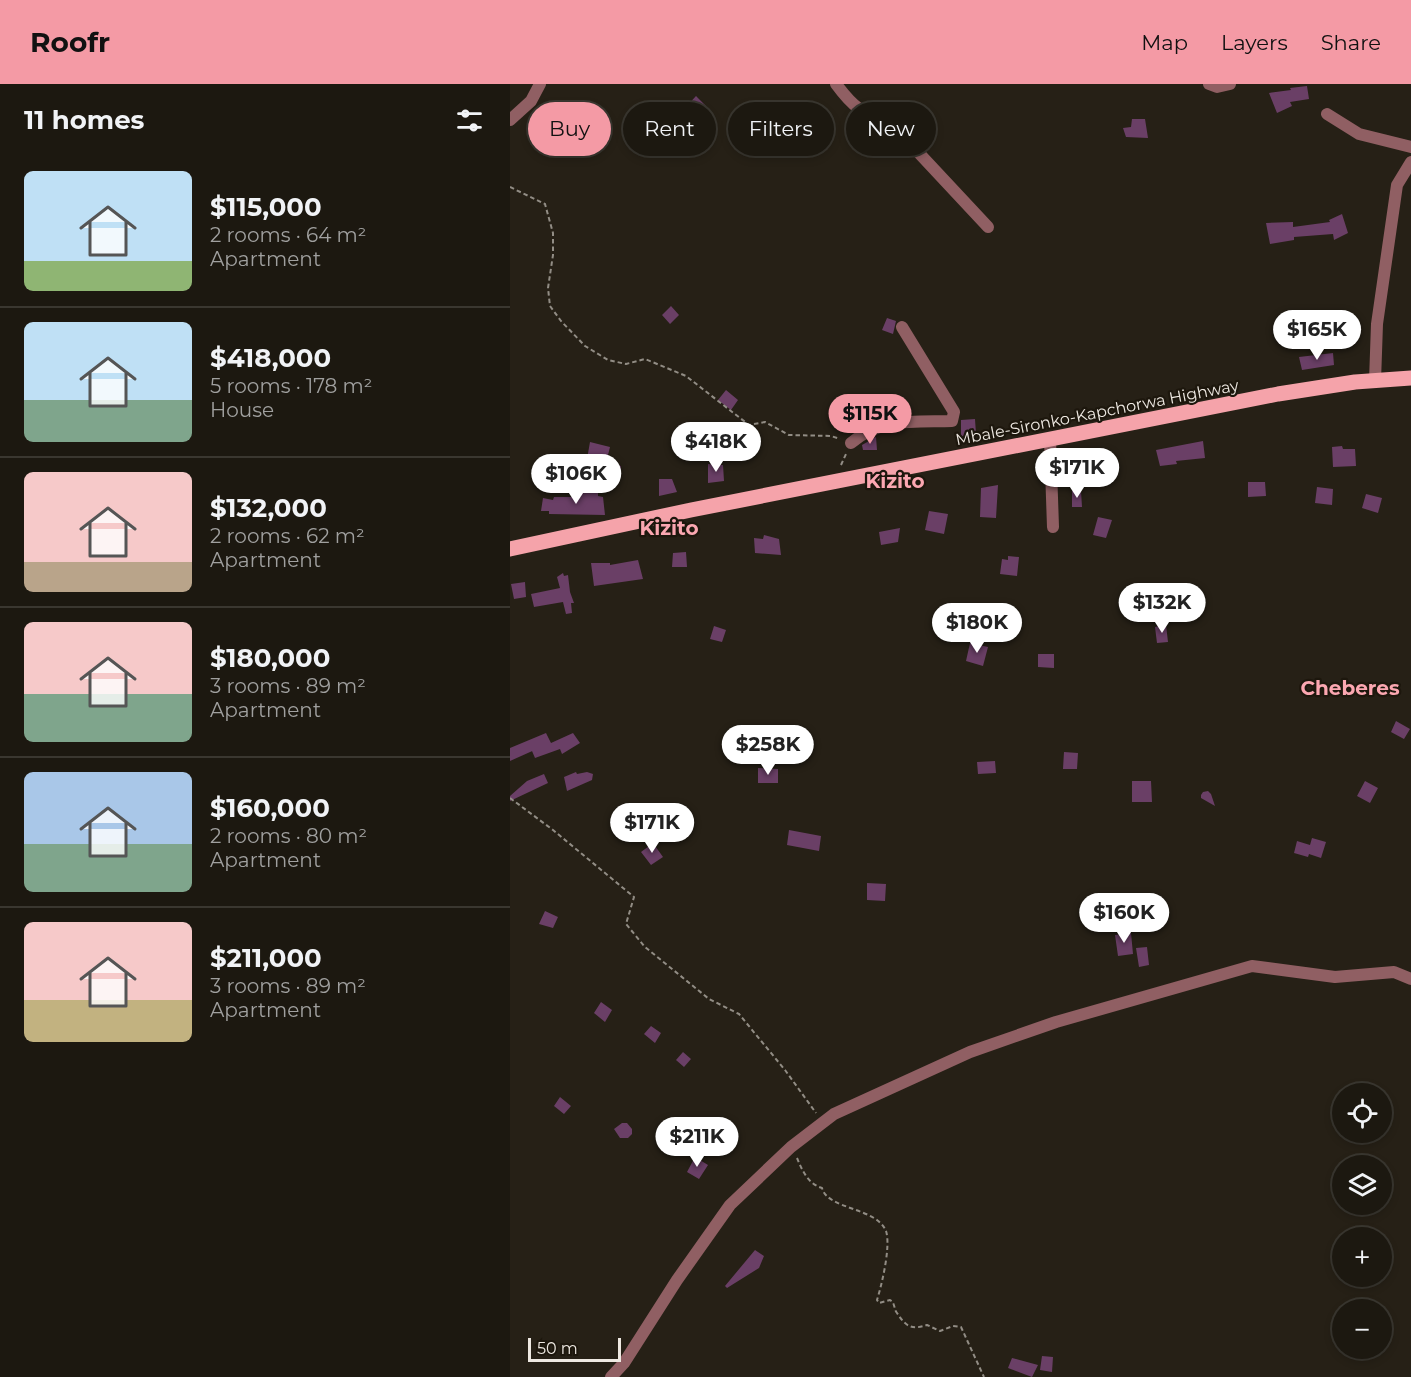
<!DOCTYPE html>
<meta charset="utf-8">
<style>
body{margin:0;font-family:Montserrat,sans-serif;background:#29251e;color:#f1f3f6;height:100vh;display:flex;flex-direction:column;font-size:22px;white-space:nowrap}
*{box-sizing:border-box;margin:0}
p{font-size:20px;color:#a0a09f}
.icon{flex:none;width:33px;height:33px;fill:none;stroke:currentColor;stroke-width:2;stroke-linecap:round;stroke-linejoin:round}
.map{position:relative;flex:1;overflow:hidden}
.panel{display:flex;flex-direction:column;background:#1c1810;width:510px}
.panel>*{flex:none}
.guide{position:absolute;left:18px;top:18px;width:570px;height:54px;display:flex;gap:12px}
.tools{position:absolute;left:822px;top:999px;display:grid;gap:12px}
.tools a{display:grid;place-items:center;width:60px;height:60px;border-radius:50%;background:#1c1810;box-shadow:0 3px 9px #0003,0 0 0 2px #3a3730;font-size:30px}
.scale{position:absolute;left:18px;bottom:15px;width:93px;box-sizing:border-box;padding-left:6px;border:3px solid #eee9e2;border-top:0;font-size:16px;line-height:21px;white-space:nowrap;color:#eee9e2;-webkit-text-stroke:4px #1d170d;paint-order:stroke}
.price{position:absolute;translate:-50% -51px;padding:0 14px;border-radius:21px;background:#fff;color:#222;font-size:20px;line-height:39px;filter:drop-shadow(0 2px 3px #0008)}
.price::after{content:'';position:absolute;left:50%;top:36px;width:18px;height:14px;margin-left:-9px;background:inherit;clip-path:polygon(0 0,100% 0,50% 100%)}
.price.current{background:#f49aa5;color:#111}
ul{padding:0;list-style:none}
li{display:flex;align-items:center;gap:18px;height:150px;padding:0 24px}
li+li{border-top:2px solid #3a3730}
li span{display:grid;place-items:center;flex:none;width:168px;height:120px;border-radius:9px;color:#555}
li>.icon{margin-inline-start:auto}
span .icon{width:72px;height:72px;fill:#fffc;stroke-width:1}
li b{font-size:26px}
h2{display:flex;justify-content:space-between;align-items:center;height:72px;padding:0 24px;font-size:26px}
.chip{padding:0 21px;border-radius:27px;background:#1c1810;box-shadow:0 3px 9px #0003,0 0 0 2px #3a3730;font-size:21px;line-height:54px}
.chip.current{background:#f49aa5;color:#111}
header{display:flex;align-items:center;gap:36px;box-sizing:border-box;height:84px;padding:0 30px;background:#f49aa5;color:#111}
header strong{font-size:28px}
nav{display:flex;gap:33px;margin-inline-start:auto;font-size:21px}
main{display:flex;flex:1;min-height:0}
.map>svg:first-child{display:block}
</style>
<header>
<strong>Roofr</strong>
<nav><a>Map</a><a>Layers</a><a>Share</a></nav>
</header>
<main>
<section class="panel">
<h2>11 homes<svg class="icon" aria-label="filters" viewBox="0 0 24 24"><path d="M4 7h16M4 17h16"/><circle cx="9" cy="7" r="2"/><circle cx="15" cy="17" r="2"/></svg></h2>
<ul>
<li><span style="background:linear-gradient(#bfe0f5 75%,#8fb573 0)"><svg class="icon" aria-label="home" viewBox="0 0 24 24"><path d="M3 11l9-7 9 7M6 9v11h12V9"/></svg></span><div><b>$115,000</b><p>2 rooms · 64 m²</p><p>Apartment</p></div></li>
<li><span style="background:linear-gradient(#bfe0f5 65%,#7fa58c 0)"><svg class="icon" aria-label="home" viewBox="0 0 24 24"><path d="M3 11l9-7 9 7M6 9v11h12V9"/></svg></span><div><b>$418,000</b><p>5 rooms · 178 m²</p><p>House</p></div></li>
<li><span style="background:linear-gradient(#f6c9c9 75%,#b9a48a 0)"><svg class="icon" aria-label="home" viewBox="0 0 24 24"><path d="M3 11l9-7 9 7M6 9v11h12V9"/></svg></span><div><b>$132,000</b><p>2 rooms · 62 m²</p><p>Apartment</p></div></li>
<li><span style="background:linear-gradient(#f6c9c9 60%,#7fa58c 0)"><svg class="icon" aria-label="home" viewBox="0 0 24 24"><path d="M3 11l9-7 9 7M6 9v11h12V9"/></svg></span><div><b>$180,000</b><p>3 rooms · 89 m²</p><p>Apartment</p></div></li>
<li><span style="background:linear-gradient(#a9c7e8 60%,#7fa58c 0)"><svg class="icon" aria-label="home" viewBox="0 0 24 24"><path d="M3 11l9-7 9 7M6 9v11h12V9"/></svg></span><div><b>$160,000</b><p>2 rooms · 80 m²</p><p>Apartment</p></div></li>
<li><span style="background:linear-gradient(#f6c9c9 65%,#c2b280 0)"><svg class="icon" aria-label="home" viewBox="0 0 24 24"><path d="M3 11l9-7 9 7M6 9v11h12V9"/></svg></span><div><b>$211,000</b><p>3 rooms · 89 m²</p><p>Apartment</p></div></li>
</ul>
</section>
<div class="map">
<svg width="901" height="1293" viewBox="0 0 901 1293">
<rect width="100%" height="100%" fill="#262016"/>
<path fill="#6a3f66" d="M797,2L799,15L780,18L782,22L767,29L759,9L781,6L780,4Z
M186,12L196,22L186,32L176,23Z
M622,35H635L638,54L616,53L613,44L621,43Z
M138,54L146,65L134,73L126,63Z
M832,130L838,149L824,156L823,150L784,153V156L760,160L756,139L783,138V143L820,138L819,136Z
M161,222L169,231L160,240L152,231Z
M377,234L386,237L383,250L372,246Z
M823,269L824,281L792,286L789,273Z
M216,306L228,316L221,326L208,316Z
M465,335L466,350L451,353V336Z
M366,353L367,366H353L352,361Z
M693,357L695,374L666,377L667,380L650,382L646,366Z
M80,358L100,363L96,379L77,375Z
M832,362L833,365H845L846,382L823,383L822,363Z
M90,379L111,382L109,394L90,391Z
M198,380L213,381L214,397L198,399Z
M149,395H162L167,408L149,412Z
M738,398H755L756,412L738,413Z
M488,401L486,434L470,433L471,404Z
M807,403L823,405L822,421L805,419Z
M562,407H571L572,423H562Z
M71,408H88V412L93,413L95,431L39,430V427H31L33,414L43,416L44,413H71Z
M856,410L872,414L868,429L852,424Z
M419,427L438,430L434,450L415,446Z
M588,433L602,436L596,454L583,451Z
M390,444L388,458L371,461L369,448Z
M254,451L269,455L271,471L245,469L244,454L253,455Z
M176,468L177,483H162L163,469Z
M498,472L509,473L507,492L490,490L492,475L498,476Z
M128,476L133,495L84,502L81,479H100V481Z
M53,489L54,492L58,491L60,508L64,519H61L62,529L56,530L53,518L24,523L21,510L50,504L47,493Z
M15,498L16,513L4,515L1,500Z
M656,541L658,558L647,559L645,543Z
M204,542L216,546L212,558L200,555Z
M460,559L478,563L473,582L456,577Z
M528,570H544V584L528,583Z
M886,637L900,645L894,655L881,648Z
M36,649L41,659L63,649L70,659L52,670L50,665L25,674L22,667L29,664L0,677V664Z
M259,657L271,660L267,671L256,668Z
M554,668L568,669L567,685H553Z
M485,677L486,689L468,690L467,678Z
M248,684L268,685V699H248Z
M66,688L67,690L77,688L83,690L82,696L57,707L54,693Z
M34,690L38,699L0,717V712L17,697Z
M622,697H641L642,718H622Z
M855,697L868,704L860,719L847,712Z
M698,707L701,710L705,722L691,714V711L693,708Z
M279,746L311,752L309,767L277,761Z
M802,754L816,758L811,774L799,770L798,773L784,769L787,757L800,761Z
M143,759L153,773L141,781L131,768Z
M357,799L376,800L375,817L357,816Z
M35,827L48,833L43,844L29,840Z
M621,849L623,870L608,872L605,851Z
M637,863L639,881L629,883L626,864Z
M91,918L102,926L95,938L84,929Z
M141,942L151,949L145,959L134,950Z
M173,968L181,975L174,983L166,976Z
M50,1013L61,1022L54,1030L44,1022Z
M112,1039H117L122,1045V1050L118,1054H110L104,1045Z
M185,1073L198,1081L189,1095L177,1088Z
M245,1166L254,1172L249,1184L217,1204L215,1202Z
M532,1272L543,1273L542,1288L530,1286Z
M502,1274L528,1281L522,1293L498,1284Z"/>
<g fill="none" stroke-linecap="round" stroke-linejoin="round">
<path stroke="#928d85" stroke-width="2" stroke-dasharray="4.5 3" stroke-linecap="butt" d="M0,103L35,120L43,149V171L38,204L40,222L51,237L75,262L98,276L116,280L135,275L176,292L239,341L255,338L279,351L321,352L330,355
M331,381L336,370
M0,714L43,746L124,813L116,840L135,863L199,915L229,930L275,986L306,1029
M287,1074C292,1086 298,1100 312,1104C318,1126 366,1123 376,1147C381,1162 372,1200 367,1216L369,1219L380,1216C386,1220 383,1224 387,1229C396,1243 402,1246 417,1241L430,1247L443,1242L451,1243L474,1293"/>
<path stroke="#905f63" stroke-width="12" d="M326,0C343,23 351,29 379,37L478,143
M699,0L707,3L720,0
M817,30L849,50L901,63
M0,36L21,17L30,0
M865,297L867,240L887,101L901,78
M540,355L543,443
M341,359C371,333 405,338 442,337L444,328L392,243
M101,1293L114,1279L167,1196L220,1121L281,1063L324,1030L460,968L546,938L742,882L825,893L884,888L901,895"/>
<path stroke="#f5a3aa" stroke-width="15" d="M0,465L181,426L768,310L845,298L901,294"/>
</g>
<g text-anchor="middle" stroke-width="4.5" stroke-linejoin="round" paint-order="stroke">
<g font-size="16" fill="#eee9e2" stroke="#1d170d">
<text transform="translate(587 328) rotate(-11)" y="6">Mbale-Sironko-Kapchorwa Highway</text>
</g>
<g font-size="20" font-weight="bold" fill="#fba7b1" stroke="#1d170d">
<text x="385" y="404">Kizito</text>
<text x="159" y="451">Kizito</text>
<text x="840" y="611">Cheberes</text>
</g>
</g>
</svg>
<div class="tools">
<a><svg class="icon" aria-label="locate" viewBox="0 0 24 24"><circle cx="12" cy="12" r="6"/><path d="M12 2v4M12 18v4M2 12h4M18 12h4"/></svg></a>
<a><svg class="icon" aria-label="layers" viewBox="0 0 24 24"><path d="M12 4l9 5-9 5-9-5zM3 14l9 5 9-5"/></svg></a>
<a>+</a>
<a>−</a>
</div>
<div class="scale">50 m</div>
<b class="price" style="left:807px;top:277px">$165K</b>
<b class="price current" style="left:360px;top:361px">$115K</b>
<b class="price" style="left:206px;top:389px">$418K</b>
<b class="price" style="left:567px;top:415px">$171K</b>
<b class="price" style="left:66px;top:421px">$106K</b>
<b class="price" style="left:652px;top:550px">$132K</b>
<b class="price" style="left:467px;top:570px">$180K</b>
<b class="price" style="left:258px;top:692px">$258K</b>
<b class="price" style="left:142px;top:770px">$171K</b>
<b class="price" style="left:614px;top:860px">$160K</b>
<b class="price" style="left:187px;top:1084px">$211K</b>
<div class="guide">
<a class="chip current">Buy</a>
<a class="chip">Rent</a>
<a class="chip">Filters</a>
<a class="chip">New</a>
</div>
</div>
</main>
